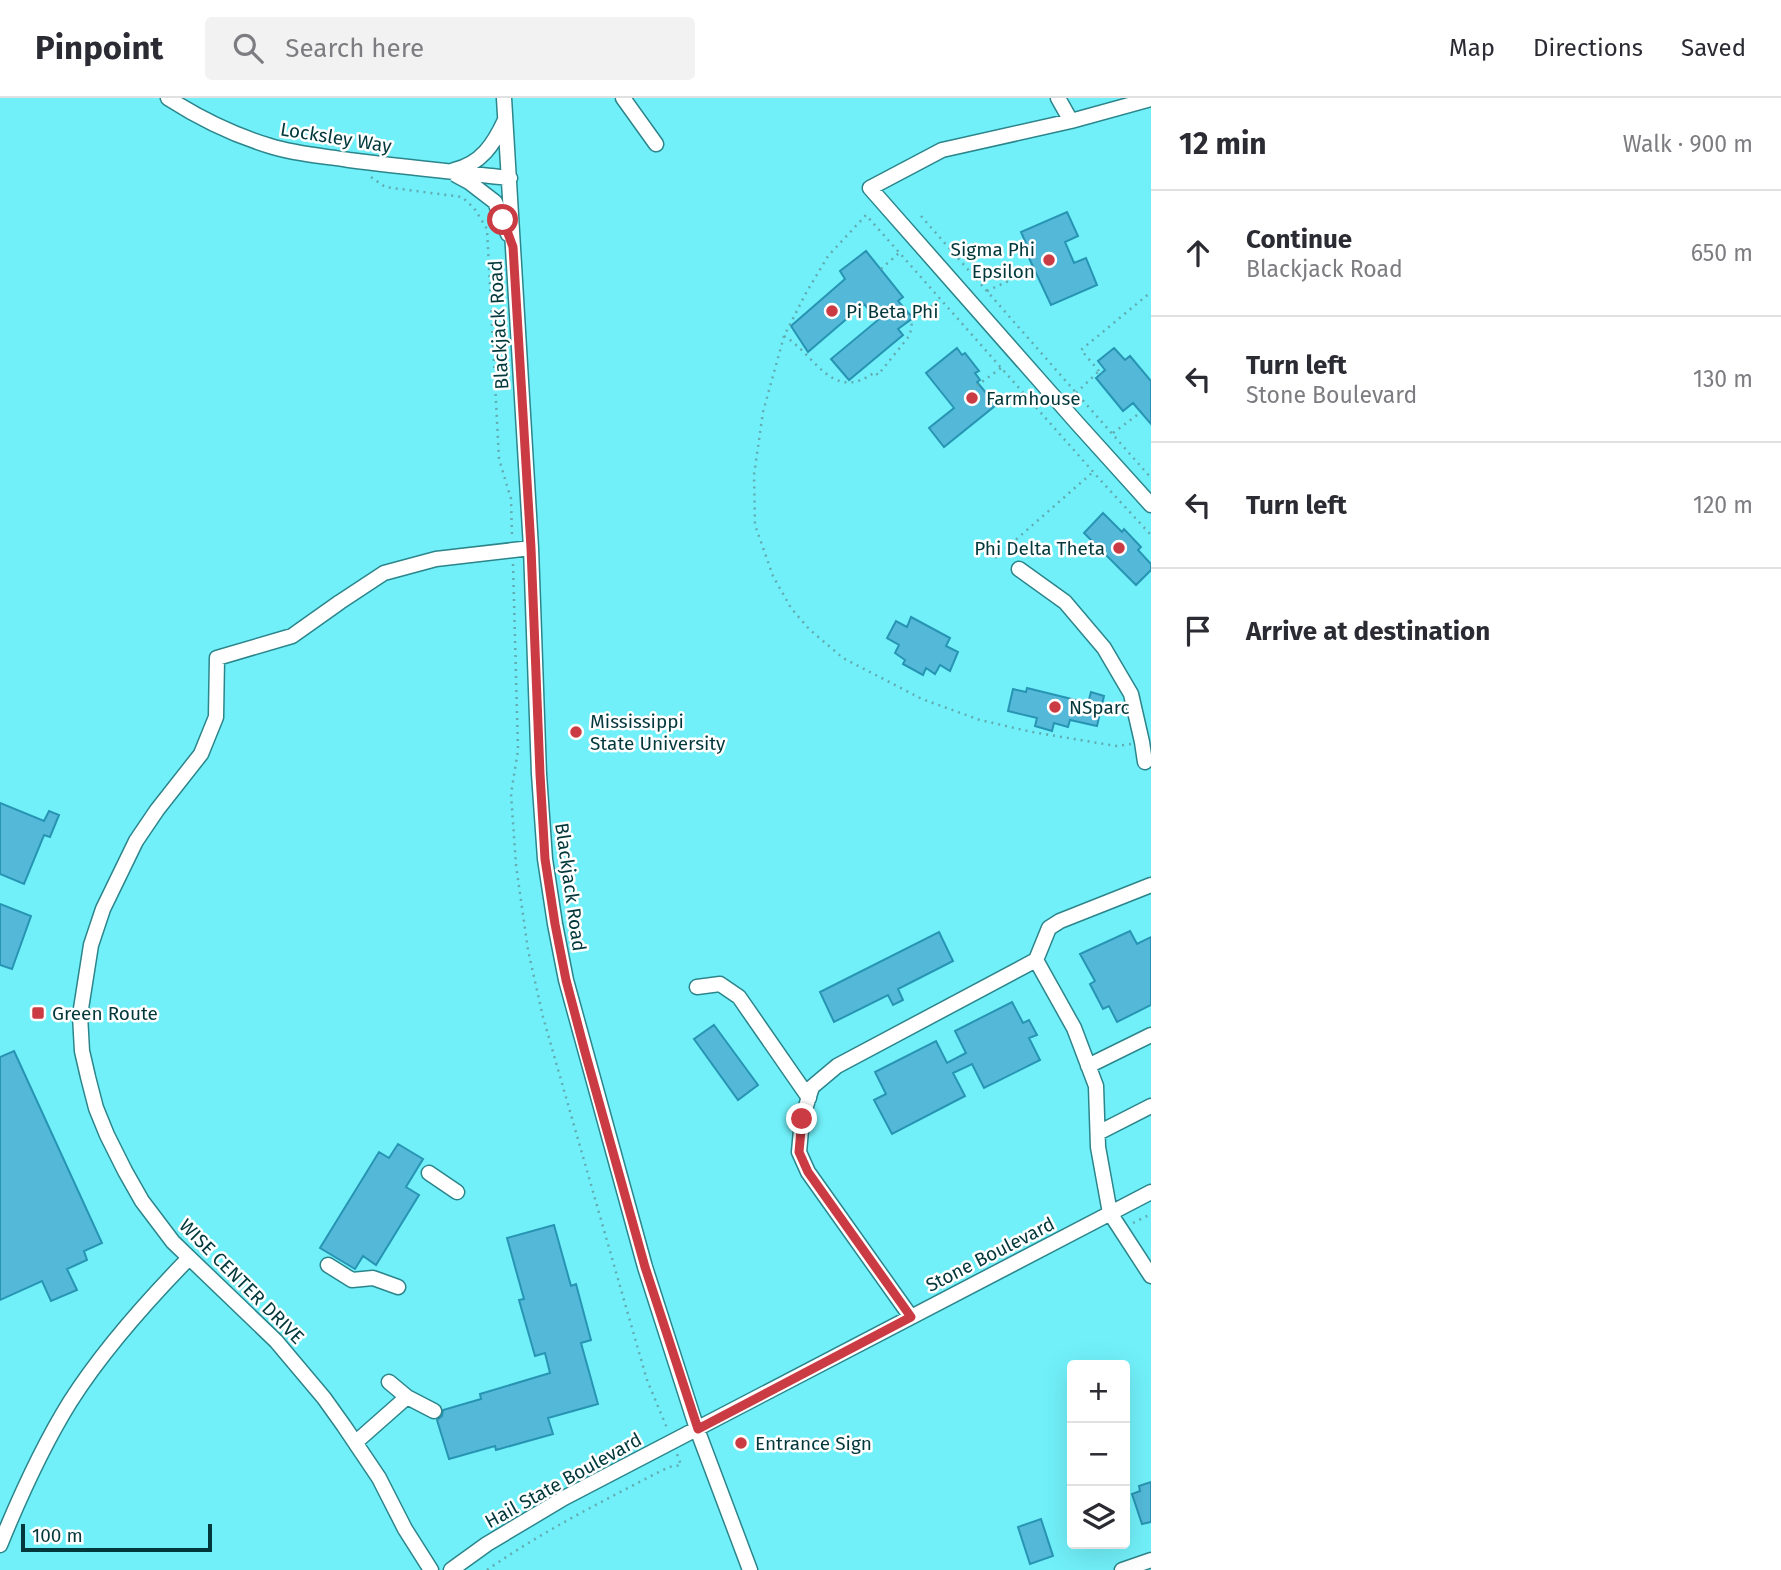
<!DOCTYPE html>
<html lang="en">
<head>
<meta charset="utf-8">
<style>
	body { margin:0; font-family:"Fira Sans",sans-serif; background:#f2f2f3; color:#2b2b33 }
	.controls { position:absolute; right:21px; bottom:21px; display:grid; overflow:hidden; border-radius:7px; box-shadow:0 7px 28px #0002 }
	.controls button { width:63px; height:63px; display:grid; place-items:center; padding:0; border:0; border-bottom:2px solid #e1e1e2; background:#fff; color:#2b2b33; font:35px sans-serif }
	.scale { position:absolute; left:21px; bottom:18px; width:191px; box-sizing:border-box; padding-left:7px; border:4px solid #02383b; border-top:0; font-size:19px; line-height:24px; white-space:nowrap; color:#02383b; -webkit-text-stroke:5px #fff; paint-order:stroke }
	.stop { position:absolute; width:21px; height:21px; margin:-16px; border:5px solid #cb3b44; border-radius:50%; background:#fff }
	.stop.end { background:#cb3b44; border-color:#fff; box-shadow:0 2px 7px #0008 }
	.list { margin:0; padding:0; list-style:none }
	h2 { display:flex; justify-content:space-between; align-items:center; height:91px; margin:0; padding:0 28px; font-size:30px }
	h2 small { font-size:23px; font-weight:400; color:#7c7c81 }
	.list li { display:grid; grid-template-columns:46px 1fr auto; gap:21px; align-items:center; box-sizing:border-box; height:126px; padding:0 28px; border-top:2px solid #e1e1e2 }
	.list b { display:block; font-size:26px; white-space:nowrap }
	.list p { margin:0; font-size:23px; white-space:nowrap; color:#7c7c81 }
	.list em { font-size:23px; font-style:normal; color:#7c7c81 }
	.icon { flex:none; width:38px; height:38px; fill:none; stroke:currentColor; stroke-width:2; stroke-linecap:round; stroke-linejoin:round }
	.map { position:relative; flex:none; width:1151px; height:1472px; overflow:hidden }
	header { display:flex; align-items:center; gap:42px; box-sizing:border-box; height:98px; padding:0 35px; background:#fff; border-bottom:2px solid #e1e1e2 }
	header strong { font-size:33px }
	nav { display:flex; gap:38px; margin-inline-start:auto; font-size:24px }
	.search { width:490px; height:63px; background:#f2f2f3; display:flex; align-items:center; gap:18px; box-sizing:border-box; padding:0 24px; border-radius:7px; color:#7c7c81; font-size:26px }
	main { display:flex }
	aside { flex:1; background:#fff }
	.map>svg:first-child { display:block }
	.built { fill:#71f0f9; fill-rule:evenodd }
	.building { fill:#54b9d9; stroke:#2894b3; stroke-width:2 }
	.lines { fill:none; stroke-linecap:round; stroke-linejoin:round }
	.minor-casing { stroke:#2c858b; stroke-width:17 }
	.path { stroke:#62abb0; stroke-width:2.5; stroke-dasharray:2 5; stroke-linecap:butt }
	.minor { stroke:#fff; stroke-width:14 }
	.route { stroke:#cb3b44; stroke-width:9 }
	.poi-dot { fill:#cb3b44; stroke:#fff; stroke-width:2.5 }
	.labels { text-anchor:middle; stroke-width:5; stroke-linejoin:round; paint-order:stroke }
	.street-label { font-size:19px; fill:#02383b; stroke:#fff }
	.poi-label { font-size:19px; fill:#02383b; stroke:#fff; text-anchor:start }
</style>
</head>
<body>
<header>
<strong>Pinpoint</strong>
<div class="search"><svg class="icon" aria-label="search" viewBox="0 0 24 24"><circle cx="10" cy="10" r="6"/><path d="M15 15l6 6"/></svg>Search here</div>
<nav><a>Map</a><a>Directions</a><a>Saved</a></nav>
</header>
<main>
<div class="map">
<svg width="1151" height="1472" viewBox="0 0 1151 1472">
	<rect width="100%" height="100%" fill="#a1f6fc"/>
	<!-- built -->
	<path class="built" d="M0,0h1151v1472h-1151zM1072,1267h53v179h-53z"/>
	<!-- building -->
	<path class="building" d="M1067,114l11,24 -13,6 9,21 12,-5 11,27 -46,20 -22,-47 3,-1 -11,-25z
		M866,153l37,46 -5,4 15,17 -15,11 5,6 -54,45 -18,-21 47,-39 -14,-16 -56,48 -17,-26 54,-47 -5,-8z
		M957,250l5,7 3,-2 14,18 -4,2 5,7 -3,2 19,23 -52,42 -15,-19 25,-20 -28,-35z
		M1114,250l11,12 5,-4 21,25v43l-18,-21 -10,8 -27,-33 9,-8 -7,-9z
		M1103,415l19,19 2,-3 17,18 -3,3 13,14v6l-15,15 -52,-52z
		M911,519l39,21 -4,8 12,6 -8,19 -10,-6 -5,9 -9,-6 -3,7 -20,-11 2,-4 -10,-7 4,-8 -12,-7 9,-17 11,6z
		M1027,590l61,15 3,-11 13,4 -7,30 -27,-6 -2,7 -14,-4 -2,8 -17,-5 2,-8 -29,-7 5,-22 13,3z
		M0,705l44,18 5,-10 10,4 -9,22 -6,-2 -20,49 -24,-10z
		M0,806l31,12 -19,53 -12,-4z
		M1130,833l7,13 14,-7v68l-34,17 -8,-16 -6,3 -13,-25 5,-3 -15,-27z
		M939,834l14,29 -55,28 5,11 -10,5 -5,-10 -54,27 -14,-30z
		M1012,904l11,21 6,-3 8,15 -8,3 11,22 -56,28 -12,-24 -19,9 12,23 -73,38 -18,-34 12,-6 -11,-22 61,-31 11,22 19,-10 -11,-22z
		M714,927l44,60 -20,15 -44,-61z
		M14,953l88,192 -18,8 3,9 -20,9 10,21 -26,11 -9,-20 -42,19v-243z
		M398,1046l25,15 -17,28 13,8 -43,70 -13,-9 -8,13 -35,-21 59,-96 10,6z
		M554,1127l17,61 5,-2 15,56 -10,3 17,61 -50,14 5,16 -57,16 -1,-4 -46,13 -12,-39 5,-4 1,-6 38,-11 -1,-5 70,-21 -5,-20 -10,3 -16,-56 5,-1 -17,-61z
		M1151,1384v40l-9,2 -10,-30 8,-3 -1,-5z
		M1041,1421l12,37 -23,8 -12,-37z"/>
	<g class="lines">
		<!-- minor casing -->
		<g class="minor-casing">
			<path id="minor" d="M168,0c31,20 66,37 102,48 25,8 53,10 79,14 54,7 107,12 161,18
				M504,0l27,450 8,226 6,85 10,65 11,56 79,287 52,162 53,141
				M623,0l33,46
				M1058,0l13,23
				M1151,1l-80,22 -129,29 -72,38 207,235 74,82
				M454,72c27,-6 40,-26 51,-50
				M456,77l13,7 26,20 13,32
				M1019,471l46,33 39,46 27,46 11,48 3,20
				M1151,787l-91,36 -11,7 -13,32 38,68 22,58 2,61 12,66 41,63
				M697,889l23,-3 19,13 70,101
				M1088,968l63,-31
				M1098,1035l53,-27
				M429,1075l28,19
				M328,1167l24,15 21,-2 25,9
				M911,1219l-103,-145 -9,-20 3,-33 10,-32 25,-21 199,-106
				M407,1299l27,14
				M356,1344l51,-45 -18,-15
				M0,1447c20,-49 42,-98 70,-143 33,-52 76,-100 119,-144
				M431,1472l-26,-41 -26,-51 -35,-52 -20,-28 -48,-57 -103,-99 -31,-41 -17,-30 -18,-36 -11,-27 -8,-31 -6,-26 -2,-36 11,-70 12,-36 33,-68 21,-31 44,-56 15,-37 1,-59 75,-22 48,-34 44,-29 52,-14 95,-11
				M451,1472l36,-26 77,-46 587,-306
				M1122,1472l29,-10"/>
		</g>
		<!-- path -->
		<path class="path" d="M371,79l14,10 77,10 12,11 13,21 12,230 12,40 1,37
			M921,118l230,262
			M881,171l18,-16
			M987,193l47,-22
			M784,238c31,18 48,68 91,36l3,3 32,-40 2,-13 27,-22
			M1099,273l-18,-21 70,-58
			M971,292l30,-22
			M1076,295l23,-22 3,2
			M1113,335l28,-21
			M995,460l98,-86
			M513,466l5,186 -7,44 5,71 12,85 15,67 93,325 11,38 20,48
			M1131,646l-15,2 -84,-14 -52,-12 -58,-21 -79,-41 -34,-29 -18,-21 -18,-32 -18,-51 -1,-50 9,-63 21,-76 22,-43 22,-37 38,-41 237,268 48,52
			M1133,1125l18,-9
			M487,1472c53,-37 110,-66 168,-96l14,-7 12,-2 -4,-11"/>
		<!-- minor -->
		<use href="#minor" class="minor"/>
	</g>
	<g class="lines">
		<!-- route -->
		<path class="route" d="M503,122l10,27 18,301 9,226 5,85 10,65 11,56 19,72 60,215 53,162 213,-112 -103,-145 -9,-20 3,-33"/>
	</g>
	<!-- markers -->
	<g class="poi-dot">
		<circle cx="1049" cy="162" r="7"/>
		<circle cx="832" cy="213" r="7"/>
		<circle cx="972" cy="300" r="7"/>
		<circle cx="1119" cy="450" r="7"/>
		<circle cx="1055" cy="609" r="7"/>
		<circle cx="576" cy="634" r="7"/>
		<rect x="31" y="908" width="14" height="14" rx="3.5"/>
		<circle cx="741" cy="1345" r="7"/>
	</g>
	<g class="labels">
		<!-- street labels -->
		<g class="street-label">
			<text transform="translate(336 39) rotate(9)" y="7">Locksley Way</text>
			<text transform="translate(498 227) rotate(-93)" y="7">Blackjack Road</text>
			<text transform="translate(571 789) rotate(82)" y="7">Blackjack Road</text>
			<text transform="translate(990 1156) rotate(-27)" y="7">Stone Boulevard</text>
			<text transform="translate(242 1183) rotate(45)" y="7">WISE CENTER DRIVE</text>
			<text transform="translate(563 1382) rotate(-29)" y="7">Hail State Boulevard</text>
		</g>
		<!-- poi labels -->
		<g class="poi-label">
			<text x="1035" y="158" text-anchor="end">Sigma Phi<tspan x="1035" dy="22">Epsilon</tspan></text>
			<text x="846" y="220">Pi Beta Phi</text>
			<text x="986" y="307">Farmhouse</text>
			<text x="1105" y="457" text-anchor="end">Phi Delta Theta</text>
			<text x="1069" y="616">NSparc</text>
			<text x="590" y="630">Mississippi<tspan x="590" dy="22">State University</tspan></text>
			<text x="52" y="922">Green Route</text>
			<text x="755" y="1352">Entrance Sign</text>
		</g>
	</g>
</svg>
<div class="controls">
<button>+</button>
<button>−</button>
<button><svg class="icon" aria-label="layers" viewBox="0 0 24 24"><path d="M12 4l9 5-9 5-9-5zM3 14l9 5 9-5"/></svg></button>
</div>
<div class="scale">100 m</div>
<div class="stop" style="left:503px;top:122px"></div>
<div class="stop end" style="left:802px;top:1021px"></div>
</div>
<aside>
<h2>12 min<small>Walk · 900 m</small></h2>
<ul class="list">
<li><svg class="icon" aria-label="ahead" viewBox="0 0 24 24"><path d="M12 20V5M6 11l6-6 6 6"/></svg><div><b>Continue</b><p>Blackjack Road</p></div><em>650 m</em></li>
<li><svg class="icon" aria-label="left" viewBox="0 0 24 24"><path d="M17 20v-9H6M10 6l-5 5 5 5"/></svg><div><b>Turn left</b><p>Stone Boulevard</p></div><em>130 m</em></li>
<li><svg class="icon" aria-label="left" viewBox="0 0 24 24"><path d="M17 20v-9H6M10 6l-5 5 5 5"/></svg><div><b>Turn left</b></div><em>120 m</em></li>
<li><svg class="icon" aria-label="arrive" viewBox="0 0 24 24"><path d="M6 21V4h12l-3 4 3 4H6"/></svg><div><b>Arrive at destination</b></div></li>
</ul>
</aside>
</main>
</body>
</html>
